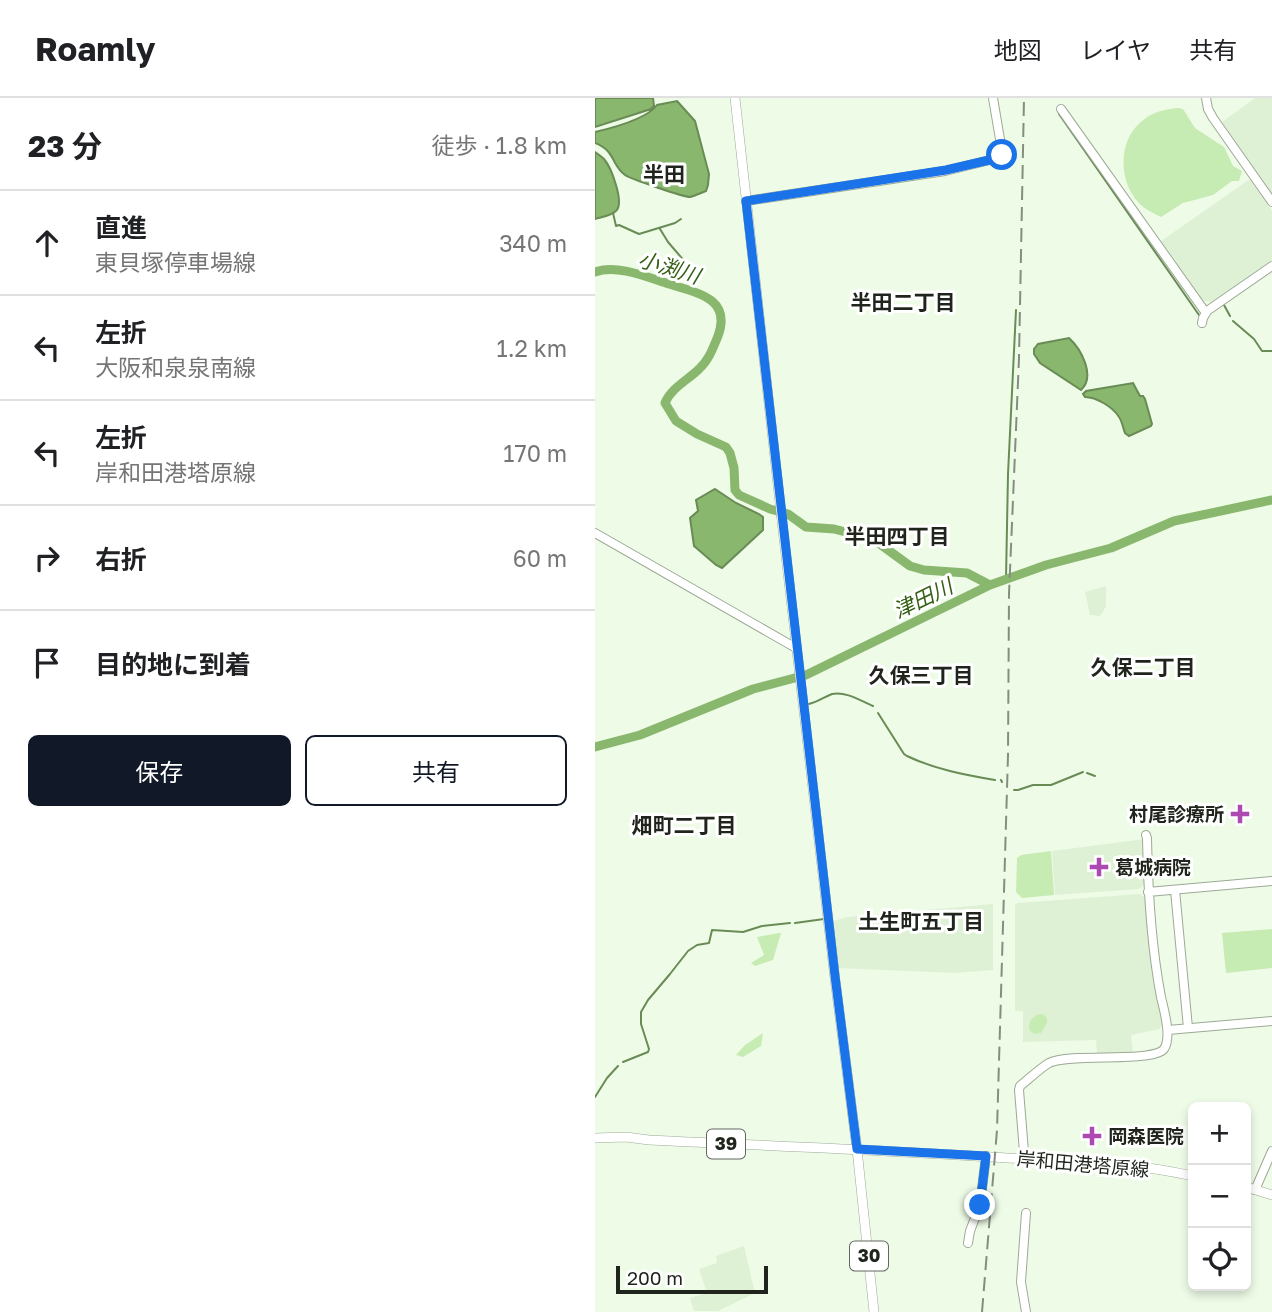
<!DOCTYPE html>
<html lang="ja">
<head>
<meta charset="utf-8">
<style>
	body { margin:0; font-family:"Golos Text","Noto Sans JP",sans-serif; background:#f2f2f2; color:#202124 }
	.controls { position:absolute; right:21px; bottom:21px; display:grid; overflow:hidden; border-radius:10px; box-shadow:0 4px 10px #0003 }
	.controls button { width:63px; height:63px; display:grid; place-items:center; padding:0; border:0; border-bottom:2px solid #e0e0e0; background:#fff; color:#202124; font:35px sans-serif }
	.scale { position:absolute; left:21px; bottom:18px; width:152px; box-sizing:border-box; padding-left:7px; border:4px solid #1f241c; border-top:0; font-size:19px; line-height:24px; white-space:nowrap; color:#1f241c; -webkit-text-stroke:5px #fff; paint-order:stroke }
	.stop { position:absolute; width:21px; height:21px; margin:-16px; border:5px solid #1a73e8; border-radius:50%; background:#fff }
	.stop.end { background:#1a73e8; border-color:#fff; box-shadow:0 2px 7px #0008 }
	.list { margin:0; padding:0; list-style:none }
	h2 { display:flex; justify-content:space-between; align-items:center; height:91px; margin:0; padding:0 28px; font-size:30px }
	h2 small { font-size:23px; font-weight:400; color:#757577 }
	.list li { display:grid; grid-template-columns:46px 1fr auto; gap:21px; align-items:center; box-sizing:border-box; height:105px; padding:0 28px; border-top:2px solid #e0e0e0 }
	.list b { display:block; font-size:26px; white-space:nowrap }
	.list p { margin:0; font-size:23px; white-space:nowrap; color:#757577 }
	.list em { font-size:23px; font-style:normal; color:#757577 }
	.actions { display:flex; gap:14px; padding:21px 28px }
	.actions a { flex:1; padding:16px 0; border:2px solid #111827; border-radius:10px; text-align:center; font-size:24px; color:#111827 }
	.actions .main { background:#111827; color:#fff }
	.icon { flex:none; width:38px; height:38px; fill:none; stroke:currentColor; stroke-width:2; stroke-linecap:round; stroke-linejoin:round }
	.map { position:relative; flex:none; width:677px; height:1214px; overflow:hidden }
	header { display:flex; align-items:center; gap:42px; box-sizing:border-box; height:98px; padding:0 35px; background:#fff; border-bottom:2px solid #e0e0e0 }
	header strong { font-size:33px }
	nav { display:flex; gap:38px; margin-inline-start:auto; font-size:24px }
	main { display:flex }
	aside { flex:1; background:#fff }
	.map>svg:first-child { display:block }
	.built { fill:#dff1d5 }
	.green { fill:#c6ebb3 }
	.water { fill:#89b76e; stroke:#698b55; stroke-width:2 }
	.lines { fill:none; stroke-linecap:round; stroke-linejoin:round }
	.stream { stroke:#698b55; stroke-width:2 }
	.river { stroke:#89b76e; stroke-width:9 }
	.secondary-casing { stroke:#9ca996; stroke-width:10 }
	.primary-casing { stroke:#9ca996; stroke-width:10 }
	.secondary { stroke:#fff; stroke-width:8 }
	.primary { stroke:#fff; stroke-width:9 }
	.rail { stroke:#848e7f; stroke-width:2; stroke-dasharray:14 7; stroke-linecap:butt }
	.route { stroke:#1a73e8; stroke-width:9 }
	.poi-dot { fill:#ac4ab2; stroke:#fff; stroke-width:2.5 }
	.labels { text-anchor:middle; stroke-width:6; stroke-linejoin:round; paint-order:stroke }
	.shield { fill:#fff; stroke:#626660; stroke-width:2 }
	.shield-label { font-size:18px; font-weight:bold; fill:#1f241c }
	.poi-label { font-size:19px; font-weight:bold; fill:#1f241c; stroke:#fff; text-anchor:start }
	.street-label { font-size:19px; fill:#1f241c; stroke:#fff }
	.neighbourhood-label { font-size:21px; font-weight:bold; fill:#1f241c; stroke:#fff }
	.water-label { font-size:21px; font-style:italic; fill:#345f13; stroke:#fff }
</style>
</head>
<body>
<header>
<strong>Roamly</strong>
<nav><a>地図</a><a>レイヤ</a><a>共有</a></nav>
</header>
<main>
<aside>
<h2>23 分<small>徒歩 · 1.8 km</small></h2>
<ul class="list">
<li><svg class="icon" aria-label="ahead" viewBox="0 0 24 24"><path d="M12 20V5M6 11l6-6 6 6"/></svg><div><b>直進</b><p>東貝塚停車場線</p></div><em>340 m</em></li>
<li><svg class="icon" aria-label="left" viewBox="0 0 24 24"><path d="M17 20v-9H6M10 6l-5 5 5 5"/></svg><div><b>左折</b><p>大阪和泉泉南線</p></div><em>1.2 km</em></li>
<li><svg class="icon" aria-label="left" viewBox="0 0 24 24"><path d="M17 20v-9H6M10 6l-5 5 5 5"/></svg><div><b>左折</b><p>岸和田港塔原線</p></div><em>170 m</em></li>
<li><svg class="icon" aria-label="right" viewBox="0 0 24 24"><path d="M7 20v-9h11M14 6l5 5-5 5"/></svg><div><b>右折</b></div><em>60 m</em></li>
<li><svg class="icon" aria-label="arrive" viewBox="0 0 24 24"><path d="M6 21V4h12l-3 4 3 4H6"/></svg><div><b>目的地に到着</b></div></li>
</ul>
<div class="actions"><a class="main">保存</a><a>共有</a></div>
</aside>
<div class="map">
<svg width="677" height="1214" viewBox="0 0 677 1214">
	<rect width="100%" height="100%" fill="#eefce7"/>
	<!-- built -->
	<path class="built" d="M660,0h17v96l-50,-72z
		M655,81l22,32v49l-61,42 -7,-1 -43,-60z
		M511,488v20l-3,6 -3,4 -10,-1 -5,-23z
		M549,741l1,44 -6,6 -84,6 -3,-44z
		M545,796l9,7 13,124 -2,4 -29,6 2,18 -36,1 -1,-14 -73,2v-31h-8v-106l3,-2z
		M398,806v66l-38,3 -117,-5 -5,-47 15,-4z
		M149,1148l11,47 -37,18h-24l-4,-13 17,-5 -8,-24 18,-6 -1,-7z"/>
	<!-- green -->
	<path class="green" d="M583,10l5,1 12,19 29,19 9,19 9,5 -3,10h-7l-19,14 -30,8 -22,14c-8,-4 -17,-8 -23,-15 -20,-22 -20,-62 4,-81 10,-9 23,-12 36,-13z
		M456,753l3,44 -32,3 -6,-6 1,-34 4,-3z
		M677,831v39l-46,5 -4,-40z
		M184,835h2l-8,27 -18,6 -4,-3 13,-8 -7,-18z
		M445,916c5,0 8,3 7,9l-6,10 -6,1 -5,-3c-3,-8 2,-15 10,-17z
		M168,935l-2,13 -18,11 -7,-2 9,-10z"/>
	<!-- water -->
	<path class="water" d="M0,0h58l1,8 -3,3 -56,18z
		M82,3l18,20 14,53 -1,11 -2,6c-5,2 -12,5 -16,6 -7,0 -59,-18 -65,-22 -14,-10 -9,-24 -30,-32v-11c17,-4 52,-13 62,-27z
		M0,54c3,2 6,4 9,7 7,8 21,44 12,52 -5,5 -15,6 -21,8z
		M474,240c12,11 27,38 12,52l-41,-27 -6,-9v-5l4,-5z
		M538,285l7,13h3l2,3 7,25 -1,2 -22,10 -4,-3c-2,-5 -3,-12 -6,-16 -6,-10 -23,-20 -34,-20l-2,-3 3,-3z
		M120,391l21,14 23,11 4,3v13l-41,38 -6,-3 -22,-19 -4,-28 8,-7 -2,-11z"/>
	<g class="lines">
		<!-- stream -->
		<path class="stream" d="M464,16l140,201
			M18,115l3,13 3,-1 20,9 36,-11 6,-4
			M65,131l8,13 30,35
			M629,207l6,11
			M638,223l21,18 8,12h10
			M411,481l2,-105 8,-164
			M214,606c9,-2 15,-7 23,-10 14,-3 29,7 41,12
			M283,615l26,41 3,2c27,13 58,19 88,24
			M492,675l8,3
			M406,682l1,2
			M419,692h4l15,-5h18l32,-13
			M200,825l29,-4
			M28,964l25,-10 1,-3 -8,-25v-12l7,-12 22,-26 18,-23 9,-6 12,-2 3,-13 31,2 19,-6 28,-3
			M0,999l12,-19 11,-12"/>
		<!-- river -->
		<path class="river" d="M0,174c22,-8 52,5 74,12 28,9 63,14 49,52 -5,12 -9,24 -19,33 -11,11 -28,19 -34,34l11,18 21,13 29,13 4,6 4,15 1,22 4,5 31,14 18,5 18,13 28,2 39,10 37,27 14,4 43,3 23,12
			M0,649l45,-12 113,-46 53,-14 184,-90 56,-20 65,-17 63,-27 98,-21"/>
		<!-- secondary casing -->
		<g class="secondary-casing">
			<path id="secondary" d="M611,0l2,11 5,9 59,84
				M466,11l145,204
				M151,103l199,-30 53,-13 4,-3v-4l-9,-53
				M607,225l1,-5 4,-7 65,-45
				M0,435l201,115
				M580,792l13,138
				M553,794l124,-11
				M573,932l104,-9
				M429,1054l-5,-62 1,-4c9,-7 19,-17 29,-23 13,-7 57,-5 74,-6 9,0 36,-1 41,-8 8,-12 0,-39 -3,-52 -10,-52 -13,-106 -14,-159l-1,-3
				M660,1092l17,-39
				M431,1115l-5,69 5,30
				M373,1145l2,-12 10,-26 6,-49"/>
		</g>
		<!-- primary casing -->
		<g class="primary-casing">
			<path id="primary" d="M140,0l47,423 53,458 22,170 17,163
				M0,1040l31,-1 23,3c120,6 239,10 358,18 62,3 125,4 186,18
				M651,1089l26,8"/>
		</g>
		<!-- secondary -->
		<use href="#secondary" class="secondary"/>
		<!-- primary -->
		<use href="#primary" class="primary"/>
		<!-- rail -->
		<path class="rail" d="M387,1214l15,-182 11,-375 1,-161 10,-236 5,-260"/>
	</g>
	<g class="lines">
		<!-- route -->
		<path class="route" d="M385,1107l6,-49 -129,-7 -22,-173 -89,-775 200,-31 52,-12 4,-3"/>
	</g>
	<!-- markers -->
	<g class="poi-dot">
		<path d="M641.5 705.5h7v7h7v7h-7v7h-7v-7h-7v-7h7z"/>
		<path d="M500.5 758.5h7v7h7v7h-7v7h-7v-7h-7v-7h7z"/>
		<path d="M493.5 1027.5h7v7h7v7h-7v7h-7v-7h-7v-7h7z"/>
	</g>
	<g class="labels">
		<!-- shield labels -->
		<g class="shield">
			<rect x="112" y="1031.5" width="38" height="29" rx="5"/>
			<rect x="255" y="1143.5" width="38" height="29" rx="5"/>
		</g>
		<g class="shield-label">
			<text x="131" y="1052">39</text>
			<text x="274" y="1164">30</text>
		</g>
		<!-- poi labels -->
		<g class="poi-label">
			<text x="629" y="723" text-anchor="end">村尾診療所</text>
			<text x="520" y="776">葛城病院</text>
			<text x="513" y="1045">岡森医院</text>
		</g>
		<!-- street labels -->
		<g class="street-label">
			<text transform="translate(488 1066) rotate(5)" y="7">岸和田港塔原線</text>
		</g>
		<!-- neighbourhood labels -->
		<g class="neighbourhood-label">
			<text x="69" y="84">半田</text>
			<text x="308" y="212">半田二丁目</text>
			<text x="302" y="446">半田四丁目</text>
			<text x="548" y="577">久保二丁目</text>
			<text x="326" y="585">久保三丁目</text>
			<text x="89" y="735">畑町二丁目</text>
			<text x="326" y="831">土生町五丁目</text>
		</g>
		<!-- water labels -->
		<g class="water-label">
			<text transform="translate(74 170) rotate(17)" y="7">小渕川</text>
			<text transform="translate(328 501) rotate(-26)" y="7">津田川</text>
		</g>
	</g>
</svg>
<div class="controls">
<button>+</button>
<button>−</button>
<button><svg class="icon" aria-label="locate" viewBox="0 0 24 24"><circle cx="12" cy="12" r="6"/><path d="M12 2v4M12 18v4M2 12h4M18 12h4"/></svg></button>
</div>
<div class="scale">200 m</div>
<div class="stop" style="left:407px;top:57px"></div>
<div class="stop end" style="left:385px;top:1107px"></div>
</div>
</main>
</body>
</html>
